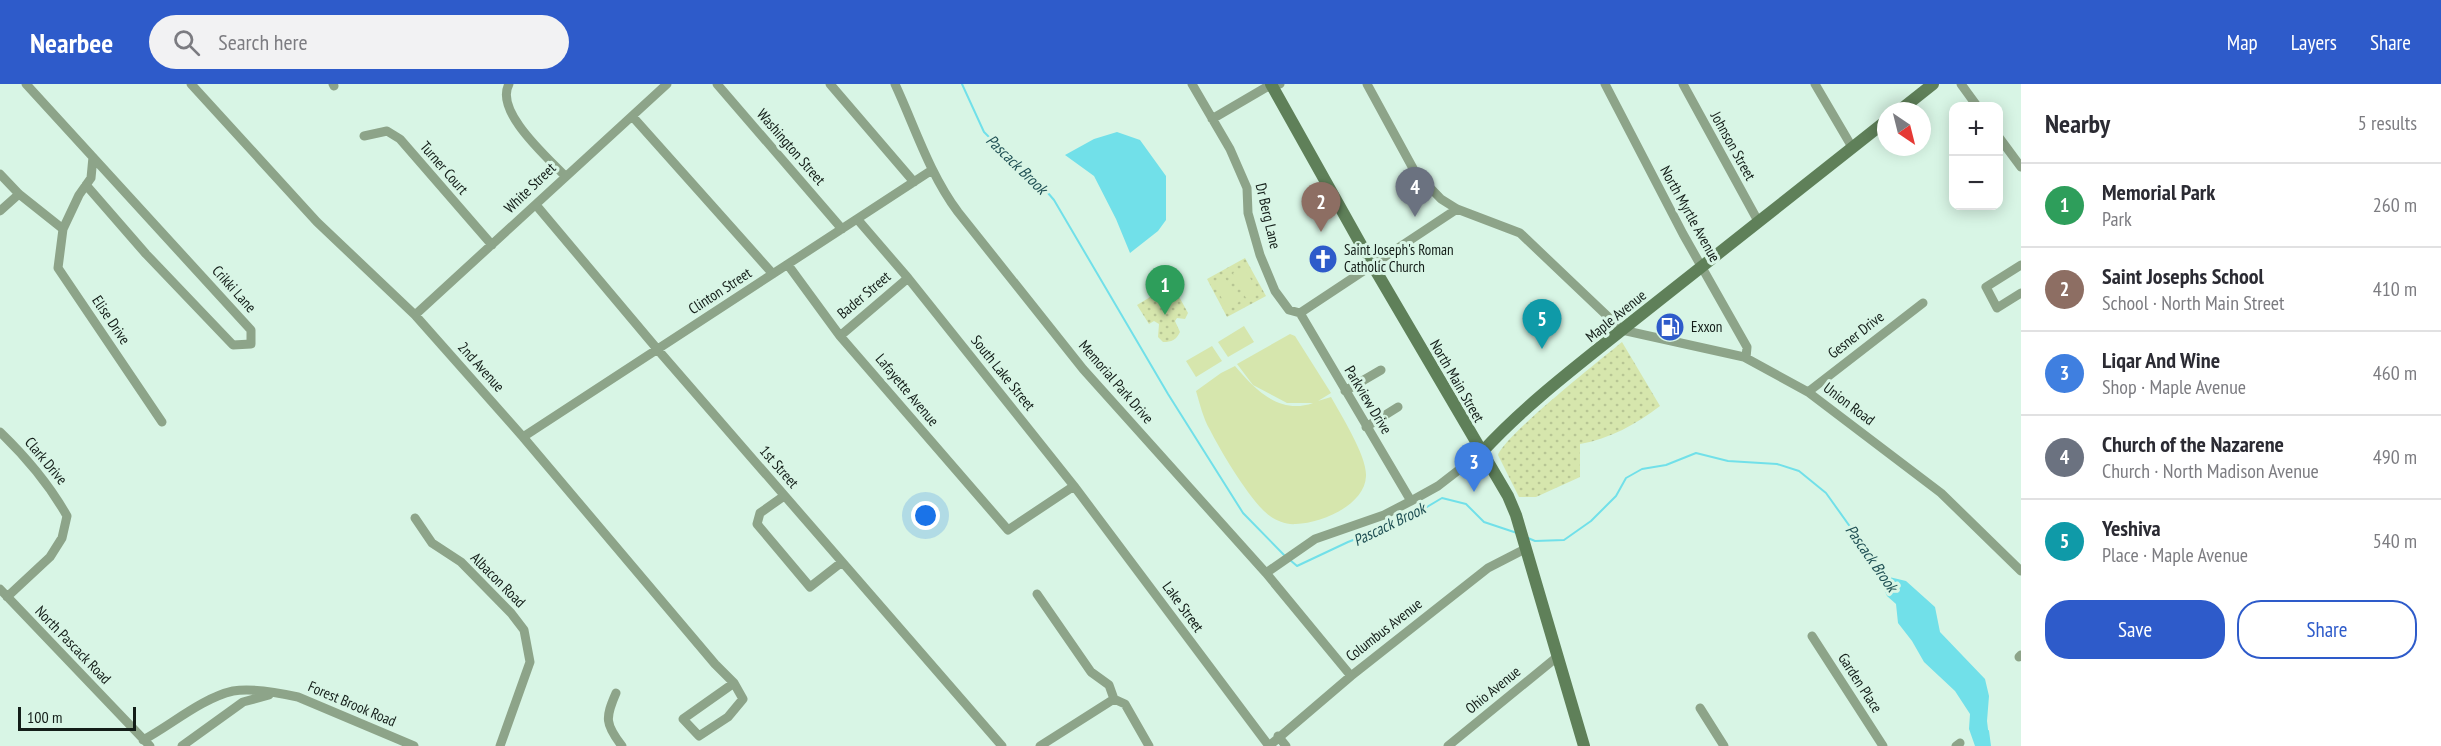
<!DOCTYPE html>
<html lang="en">
<head>
<meta charset="utf-8">
<style>
	body { margin:0; font-family:"PT Sans Narrow",sans-serif; background:#f2f2f3; color:#2b2b33 }
	.controls { position:absolute; right:18px; top:18px; display:grid; overflow:hidden; border-radius:12px; box-shadow:0 3px 15px #0003 }
	.controls button { width:54px; height:54px; display:grid; place-items:center; padding:0; border:0; border-bottom:2px solid #e1e1e2; background:#fff; color:#2b2b33; font:30px sans-serif }
	.compass { position:absolute; left:1877px; top:18px; width:54px; height:54px; border-radius:50%; background:#fff; box-shadow:0 3px 15px #0003; rotate:145deg }
	.scale { position:absolute; left:18px; bottom:15px; width:118px; box-sizing:border-box; padding-left:6px; border:3px solid #131d18; border-top:0; font-size:16px; line-height:21px; white-space:nowrap; color:#131d18; -webkit-text-stroke:4px #d8f5e5; paint-order:stroke }
	.you { position:absolute; left:926px; top:432px; width:21px; height:21px; margin:-15px; border:4px solid #fff; border-radius:50%; background:#1a73e8; box-shadow:0 0 0 9px #1a73e833 }
	.badge { display:grid; place-items:center; width:39px; height:39px; border-radius:50%; background:#2e5bca; color:#fff; font-size:20px; font-weight:700 }
	.pin { position:absolute; translate:-50% -50px; filter:drop-shadow(0 2px 3px #0008) }
	.pin::after { content:''; position:absolute; top:32px; width:21px; height:18px; background:inherit; clip-path:polygon(0 0,100% 0,50% 100%) }
	.list { margin:0; padding:0; list-style:none }
	h2 { display:flex; justify-content:space-between; align-items:center; height:78px; margin:0; padding:0 24px; font-size:26px }
	h2 small { font-size:20px; font-weight:400; color:#7c7c81 }
	.list li { display:grid; grid-template-columns:39px 1fr auto; gap:18px; align-items:center; box-sizing:border-box; height:84px; padding:0 24px; border-top:2px solid #e1e1e2 }
	.list b { display:block; font-size:22px; white-space:nowrap }
	.list p { margin:0; font-size:20px; white-space:nowrap; color:#7c7c81 }
	.list em { font-size:20px; font-style:normal; color:#7c7c81 }
	.actions { display:flex; gap:12px; padding:18px 24px }
	.actions a { flex:1; padding:14px 0; border:2px solid #2e5bca; border-radius:24px; text-align:center; font-size:21px; color:#2e5bca }
	.actions .main { background:#2e5bca; color:#fff }
	.icon { flex:none; width:33px; height:33px; fill:none; stroke:currentColor; stroke-width:2; stroke-linecap:round; stroke-linejoin:round }
	.map { position:relative; flex:none; width:2021px; height:662px; overflow:hidden }
	header { display:flex; align-items:center; gap:36px; box-sizing:border-box; height:84px; padding:0 30px; background:#2e5bca; color:#fff }
	header strong { font-size:28px }
	nav { display:flex; gap:33px; margin-inline-start:auto; font-size:21px }
	.search { width:420px; height:54px; background:#f2f2f3; display:flex; align-items:center; gap:15px; box-sizing:border-box; padding:0 21px; border-radius:33px; color:#7c7c81; font-size:22px }
	main { display:flex }
	aside { flex:1; background:#fff }
	.map>svg:first-child { display:block }
	.grass { fill:url(#grass-dots) }
	.pitch { fill:#d6e6ad }
	.water { fill:#71e0e9 }
	.lines { fill:none; stroke-linecap:round; stroke-linejoin:round }
	.stream { stroke:#71e0e9; stroke-width:2 }
	.street { stroke:#8da489; stroke-width:9 }
	.secondary { stroke:#5f8059; stroke-width:12 }
	.labels { text-anchor:middle; stroke-width:6; stroke-linejoin:round; paint-order:stroke }
	.street-label { font-size:15px; fill:#131d18; stroke:#d8f5e5 }
	.poi-label { font-size:15px; fill:#131d18; stroke:#d8f5e5; text-anchor:start }
	.water-label { font-size:16px; font-style:italic; fill:#1f5054; stroke:#d8f5e5 }
</style>
</head>
<body>
<header>
<strong>Nearbee</strong>
<div class="search"><svg class="icon" aria-label="search" viewBox="0 0 24 24"><circle cx="10" cy="10" r="6"/><path d="M15 15l6 6"/></svg>Search here</div>
<nav><a>Map</a><a>Layers</a><a>Share</a></nav>
</header>
<main>
<div class="map">
<svg width="2021" height="662" viewBox="0 0 2021 662">
	<defs>
		<pattern id="grass-dots" width="8" height="8" patternUnits="userSpaceOnUse" patternTransform="scale(1.5)"><rect width="8" height="8" fill="#d6e6ad"/><path d="M2 2h.1M6 6h.1" fill="none" stroke="#b7c594" stroke-width="1.8" stroke-linecap="round"/></pattern>
	</defs>
	<rect width="100%" height="100%" fill="#d8f5e5"/>
	<!-- grass -->
	<path class="grass" d="M1245,174l21,38 -39,21 -20,-38z
		M1172,200l16,29 -3,6 -8,-1 -2,3 5,11c-4,8 -8,10 -17,10l-5,-5 1,-13 -5,-3 -5,3 -12,-19z
		M1622,258l38,64c-23,18 -51,33 -80,38v33l-44,20h-17l-21,-42c7,-20 101,-94 124,-113z"/>
	<!-- pitch -->
	<path class="pitch" d="M1244,183l14,25 -12,6 -13,-25z
		M1225,194l14,24 -12,6 -13,-24z
		M1244,242l10,16 -26,15 -10,-15z
		M1290,250l5,2 36,57 -13,8 13,-4c10,18 36,59 35,79 -1,29 -44,47 -70,48 -9,1 -19,-3 -26,-8 -18,-12 -50,-66 -60,-86 -7,-12 -10,-26 -14,-39l25,-18 14,-7c20,24 45,49 78,37h-26l-34,-18 -16,-21z
		M1212,262l10,15 -26,16 -10,-16z"/>
	<!-- water -->
	<path class="water" d="M1117,48l23,8 26,36v44l-8,11 -28,22 -14,-34 -22,-43 -29,-21 29,-16z
		M1885,492l21,5 29,26 5,25 45,47 4,17 -2,25 3,25h-15l-6,-17 1,-15 -15,-23 -31,-29 -12,-21 -14,-18 -2,-19 -9,-8 -4,-9z"/>
	<g class="lines">
		<!-- stream -->
		<path class="stream" d="M962,0l22,48 22,22 24,18 24,28 114,194 75,119 42,43
			M1528,454l7,3 29,-1 27,-19 25,-25 10,-18 16,-9 24,-4 30,-12 32,8 49,3 22,7 27,22 60,84
			M1290,476l7,6 51,-24 57,-22 37,-22 24,6 18,18 33,11
			M1988,647l2,15"/>
		<!-- street -->
		<path class="street" d="M26,0l225,246v14l-18,1 -87,-91 -60,-69
			M191,0l126,138 98,93 108,122 192,227 19,19 9,16 -15,18 -29,19 -16,-17 51,-36
			M333,0l1,2
			M509,0c-15,27 38,73 56,92
			M717,0l125,145
			M830,0l84,98
			M895,0c20,43 34,89 63,128l125,157 183,204 85,103
			M1192,0l38,65 17,39 1,25 12,42 15,36 14,19 11,3
			M1367,0l48,88 26,27 16,10 63,24 102,97 122,27 64,35 133,101 80,78
			M1605,0l78,150 64,113 -1,11
			M1683,0l75,137
			M1815,0l37,63
			M1961,0l16,22
			M632,32l141,158
			M1212,35l53,-31 15,-4
			M364,52l23,-5 13,8 92,106
			M1998,52l23,31
			M93,73l-2,21 -12,17 -16,34 -5,39 104,154
			M0,90l19,20 44,35
			M536,121l122,145 344,396
			M0,127l19,-17
			M858,136l50,58 166,208 195,260
			M788,181l52,71 168,194 66,-44
			M2021,181l-35,22 11,21 24,-15
			M1300,229l111,188
			M1300,229l157,-104
			M415,231l252,-231
			M840,252l68,-58
			M1345,307l36,-21
			M1808,308l115,-89
			M1366,343l32,-20
			M0,348c27,26 49,52 67,84l-5,22 -12,19 -43,40
			M523,353l409,-267
			M784,412l-24,17 -3,11 53,63 32,-25
			M415,434l17,25 29,19 50,51 13,17 6,32 -30,84
			M1266,489l49,-34 69,-24 27,-14 27,-15 44,-34
			M0,505l150,157
			M1037,510l54,78 18,13 5,14
			M1812,552l71,110
			M2019,573l2,-2
			M616,609c-11,25 -11,31 6,53
			M1114,615l11,5 24,42
			M1700,624l24,38
			M1278,652l8,10
			M143,656c28,-15 59,-42 90,-49 18,-3 47,2 65,6l116,49
			M182,662l61,-44 26,-7
			M1040,662l74,-47
			M1269,662l82,-70 137,-108 37,-19
			M1448,662l109,-89
			M1956,662l4,-3"/>
		<!-- secondary -->
		<path class="secondary" d="M1271,0l102,182 135,230 8,19 68,231
			M1899,27l34,-27
			M1482,368c45,-49 99,-89 151,-131 84,-67 169,-133 253,-200"/>
	</g>
	<!-- icons -->
	<defs>
		<g id="church-disc" transform="scale(1.5)"><circle r="9.5" fill="#2e5bca" stroke="#d8f5e5"/><path d="M-1.2-6h2.4v3.5h3.3v2.4h-3.3V6h-2.4V-.1h-3.3v-2.4h3.3Z" fill="#fff"/></g>
		<g id="fuel-disc" transform="scale(1.5)"><circle r="9.5" fill="#2e5bca" stroke="#d8f5e5"/><path d="M-5.5-6h7V0h2V4h1.3V-2.5L3-4.5l.8-.8L6-3V5H2.5V1h-1V6h-7ZM-4.2-4.7v3.2H.2V-4.7Z" fill="#fff"/></g>
	</defs>
	<g fill-rule="evenodd">
		<use href="#church-disc" x="1323" y="175"/>
		<use href="#fuel-disc" x="1670" y="243"/>
	</g>
	<g class="labels">
		<!-- street labels -->
		<g class="street-label">
			<text transform="translate(1733 62) rotate(61)" y="5">Johnson Street</text>
			<text transform="translate(791 63) rotate(49)" y="5">Washington Street</text>
			<text transform="translate(444 84) rotate(49)" y="5">Turner Court</text>
			<text transform="translate(530 104) rotate(-44)" y="5">White Street</text>
			<text transform="translate(1690 130) rotate(61)" y="5">North Myrtle Avenue</text>
			<text transform="translate(1268 132) rotate(77)" y="5">Dr Berg Lane</text>
			<text transform="translate(234 205) rotate(48)" y="5">Crikki Lane</text>
			<text transform="translate(720 207) rotate(-33)" y="5">Clinton Street</text>
			<text transform="translate(864 211) rotate(-40)" y="5">Bader Street</text>
			<text transform="translate(1616 232) rotate(-39)" y="5">Maple Avenue</text>
			<text transform="translate(111 236) rotate(56)" y="5">Elise Drive</text>
			<text transform="translate(1856 251) rotate(-38)" y="5">Gesner Drive</text>
			<text transform="translate(481 283) rotate(48)" y="5">2nd Avenue</text>
			<text transform="translate(1003 289) rotate(51)" y="5">South Lake Street</text>
			<text transform="translate(1457 297) rotate(60)" y="5">North Main Street</text>
			<text transform="translate(1116 298) rotate(49)" y="5">Memorial Park Drive</text>
			<text transform="translate(907 306) rotate(50)" y="5">Lafayette Avenue</text>
			<text transform="translate(1368 316) rotate(59)" y="5">Parkview Drive</text>
			<text transform="translate(1849 320) rotate(37)" y="5">Union Road</text>
			<text transform="translate(46 377) rotate(50)" y="5">Clark Drive</text>
			<text transform="translate(779 383) rotate(49)" y="5">1st Street</text>
			<text transform="translate(498 496) rotate(45)" y="5">Albacon Road</text>
			<text transform="translate(1183 523) rotate(54)" y="5">Lake Street</text>
			<text transform="translate(1384 546) rotate(-38)" y="5">Columbus Avenue</text>
			<text transform="translate(73 561) rotate(46)" y="5">North Pascack Road</text>
			<text transform="translate(1860 599) rotate(57)" y="5">Garden Place</text>
			<text transform="translate(1493 606) rotate(-39)" y="5">Ohio Avenue</text>
			<text transform="translate(352 620) rotate(23)" y="5">Forest Brook Road</text>
		</g>
		<!-- poi labels -->
		<g class="poi-label">
			<text x="1344" y="171">Saint Joseph's Roman<tspan x="1344" dy="17">Catholic Church</tspan></text>
			<text x="1691" y="248">Exxon</text>
		</g>
		<!-- water labels -->
		<g class="water-label">
			<text transform="translate(1017 80) rotate(44)" y="6">Pascack Brook</text>
			<text transform="translate(1389 440) rotate(-26)" y="6">Pascack Brook</text>
			<text transform="translate(1872 474) rotate(55)" y="6">Pascack Brook</text>
		</g>
	</g>
</svg>
<div class="controls">
<button>+</button>
<button>−</button>
</div>
<svg class="compass" viewBox="-18 -18 36 36"><path d="M0-13l5 13h-10z" fill="#e53935"/><path d="M0 13l5-13h-10z" fill="#7c7c81"/></svg>
<div class="scale">100 m</div>
<div class="you"></div>
<div class="pin badge" style="left:1165px;top:231px;background:#2e9e5b">1</div>
<div class="pin badge" style="left:1321px;top:148px;background:#8d6e63">2</div>
<div class="pin badge" style="left:1474px;top:408px;background:#3f7fe0">3</div>
<div class="pin badge" style="left:1415px;top:133px;background:#6b7280">4</div>
<div class="pin badge" style="left:1542px;top:265px;background:#0f9aa8">5</div>
</div>
<aside>
<h2>Nearby<small>5 results</small></h2>
<ul class="list">
<li><span class="badge" style="background:#2e9e5b">1</span><div><b>Memorial Park</b><p>Park</p></div><em>260 m</em></li>
<li><span class="badge" style="background:#8d6e63">2</span><div><b>Saint Josephs School</b><p>School · North Main Street</p></div><em>410 m</em></li>
<li><span class="badge" style="background:#3f7fe0">3</span><div><b>Liqar And Wine</b><p>Shop · Maple Avenue</p></div><em>460 m</em></li>
<li><span class="badge" style="background:#6b7280">4</span><div><b>Church of the Nazarene</b><p>Church · North Madison Avenue</p></div><em>490 m</em></li>
<li><span class="badge" style="background:#0f9aa8">5</span><div><b>Yeshiva</b><p>Place · Maple Avenue</p></div><em>540 m</em></li>
</ul>
<div class="actions"><a class="main">Save</a><a>Share</a></div>
</aside>
</main>
</body>
</html>
